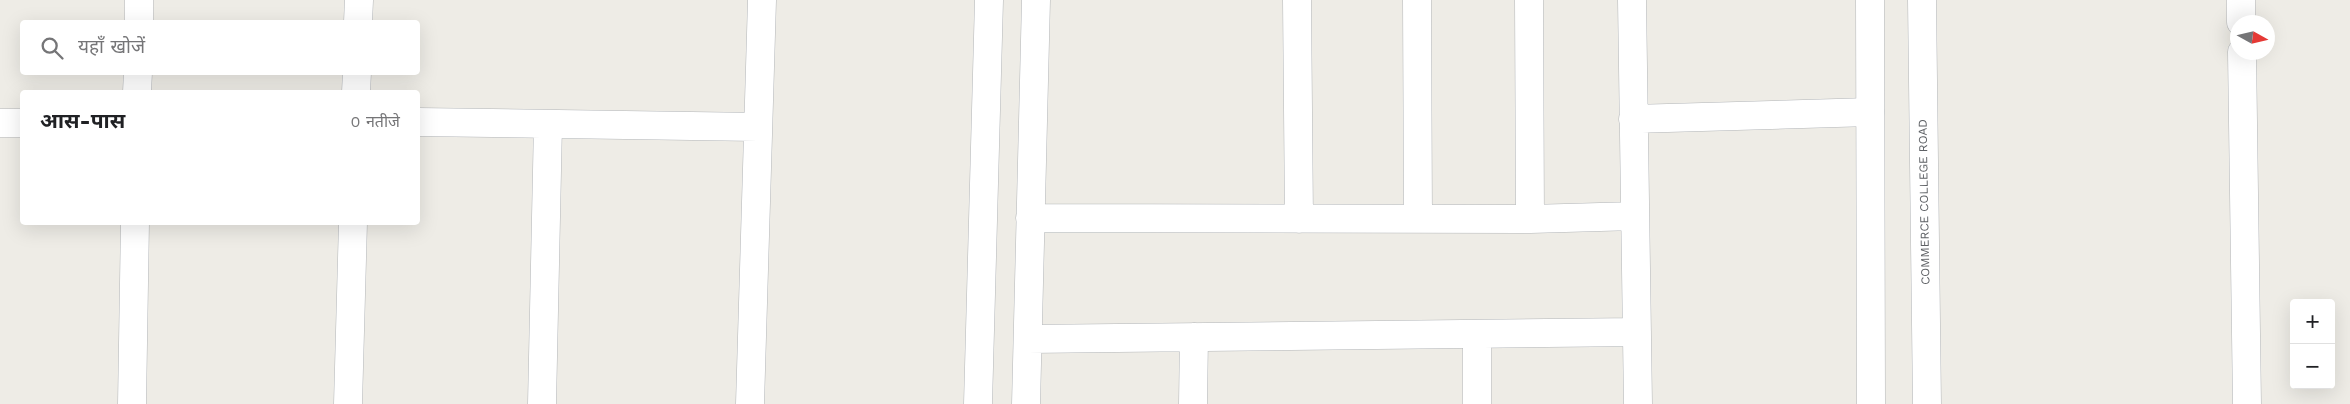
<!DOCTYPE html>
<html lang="hi">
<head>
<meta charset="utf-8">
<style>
	body { margin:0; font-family:"Work Sans","Noto Sans Devanagari",sans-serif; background:#f6f6f6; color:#202124 }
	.controls { position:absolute; right:15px; bottom:15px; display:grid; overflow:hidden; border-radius:5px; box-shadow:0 5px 20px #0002 }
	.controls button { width:45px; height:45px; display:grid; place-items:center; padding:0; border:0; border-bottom:1px solid #e0e0e0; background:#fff; color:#202124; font:25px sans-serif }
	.compass { position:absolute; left:2230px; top:15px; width:45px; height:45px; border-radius:50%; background:#fff; box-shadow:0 5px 20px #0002; rotate:98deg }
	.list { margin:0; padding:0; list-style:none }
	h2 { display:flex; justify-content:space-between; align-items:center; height:65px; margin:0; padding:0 20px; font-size:21px }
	h2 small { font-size:16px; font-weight:400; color:#757577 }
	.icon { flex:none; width:28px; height:28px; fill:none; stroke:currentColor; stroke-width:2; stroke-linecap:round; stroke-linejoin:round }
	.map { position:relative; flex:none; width:2350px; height:404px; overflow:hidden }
	.search { position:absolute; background:#fff; box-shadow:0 5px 20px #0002; left:20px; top:20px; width:400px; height:55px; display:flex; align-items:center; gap:12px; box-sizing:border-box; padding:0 18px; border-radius:5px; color:#757577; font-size:19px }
	.panel { position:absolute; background:#fff; box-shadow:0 5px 20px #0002; left:20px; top:90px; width:400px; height:135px; border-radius:5px }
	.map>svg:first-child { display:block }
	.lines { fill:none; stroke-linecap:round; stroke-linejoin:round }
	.minor-casing { stroke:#b3b6b9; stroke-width:29 }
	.tertiary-casing { stroke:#b3b6b9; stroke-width:29 }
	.minor { stroke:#fff; stroke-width:28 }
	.tertiary { stroke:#fff; stroke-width:28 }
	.labels { text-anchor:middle; stroke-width:4; stroke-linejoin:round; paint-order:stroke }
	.street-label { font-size:12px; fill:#5e6165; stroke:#fff }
</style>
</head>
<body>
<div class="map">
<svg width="2350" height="404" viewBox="0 0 2350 404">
	<rect width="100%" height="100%" fill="#eeece6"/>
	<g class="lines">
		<!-- minor casing -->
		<g class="minor-casing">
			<path id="minor" d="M1297,0l2,219
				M1417,0l1,219
				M1529,0l1,219
				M1632,0l6,404
				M2241,0v22
				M139,22v-22
				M358,22l1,-22
				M2242,52l5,352
				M137,92l1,-20
				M356,92l1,-20
				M1633,119l237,-7
				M418,122l340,5
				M0,123h22
				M1030,218l500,1 105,-3
				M1477,334v70
				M1028,339l609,-7
				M132,404l3,-182
				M348,404l5,-182
				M542,404l6,-280
				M750,404l12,-404
				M978,404l11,-404
				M1026,404l10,-404
				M1193,404l1,-67"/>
		</g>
		<!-- tertiary casing -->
		<g class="tertiary-casing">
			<path id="tertiary" d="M1870,0l1,404
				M1922,0l5,404"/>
		</g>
		<!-- minor -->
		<use href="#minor" class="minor"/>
		<!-- tertiary -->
		<use href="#tertiary" class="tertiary"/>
	</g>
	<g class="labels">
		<!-- street labels -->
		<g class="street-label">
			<text transform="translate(1924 202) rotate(-91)" y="4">COMMERCE COLLEGE ROAD</text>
		</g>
	</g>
</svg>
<div class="controls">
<button>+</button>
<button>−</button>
</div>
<svg class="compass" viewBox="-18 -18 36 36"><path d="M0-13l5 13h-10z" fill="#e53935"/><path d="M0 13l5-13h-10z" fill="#757577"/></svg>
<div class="search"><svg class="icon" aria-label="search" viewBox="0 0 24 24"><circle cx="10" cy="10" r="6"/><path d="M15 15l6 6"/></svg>यहाँ खोजें</div>
<section class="panel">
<h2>आस-पास<small>0 नतीजे</small></h2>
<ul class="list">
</ul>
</section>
</div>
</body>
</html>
